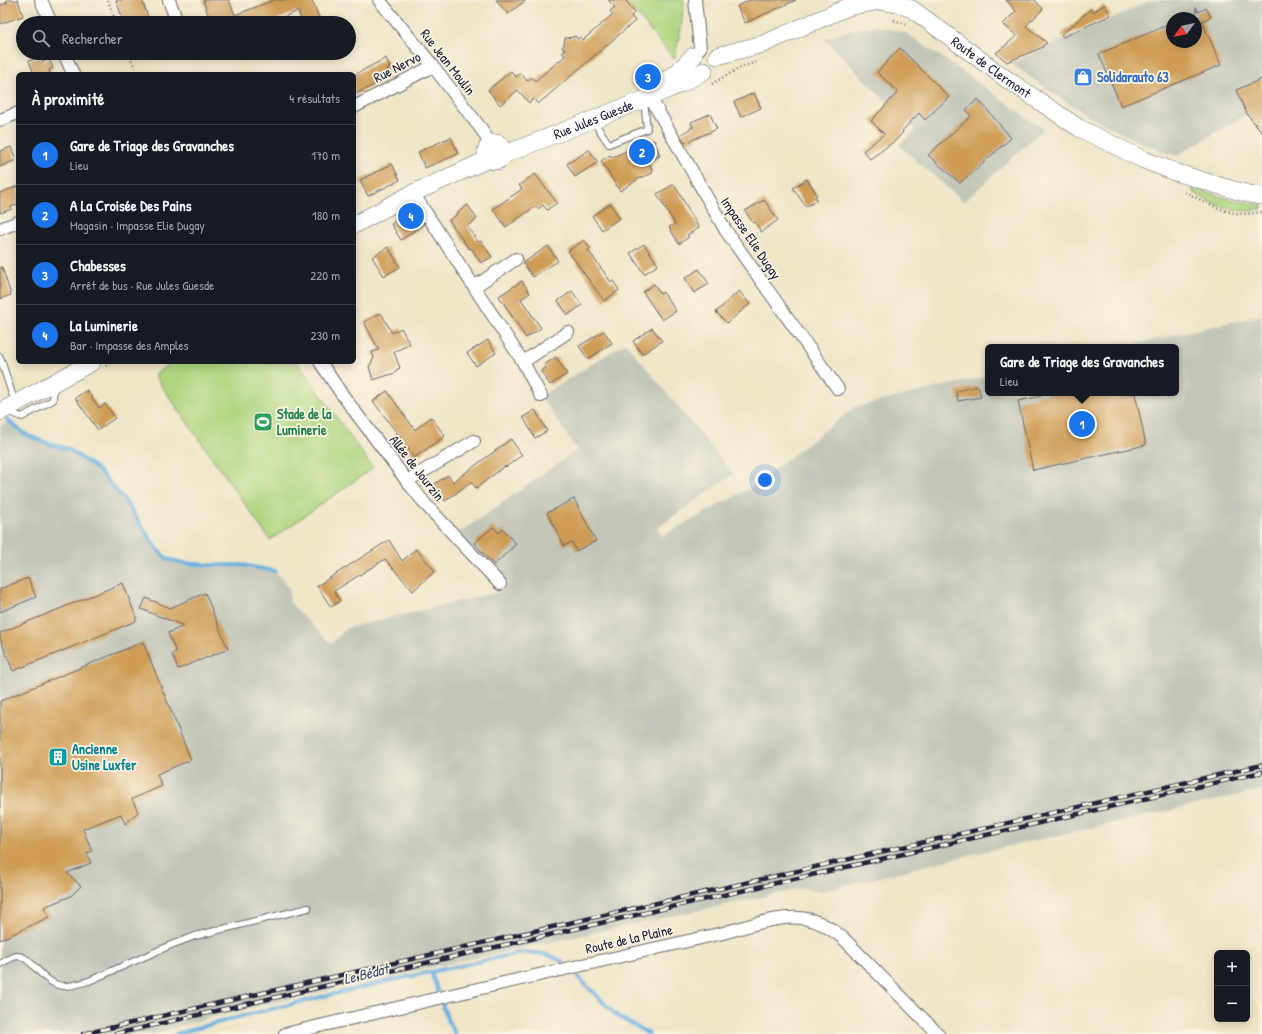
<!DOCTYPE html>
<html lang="fr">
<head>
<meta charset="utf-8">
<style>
	body { margin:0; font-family:"Patrick Hand",sans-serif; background:#20242c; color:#f1f3f6 }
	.controls { position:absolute; right:12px; bottom:12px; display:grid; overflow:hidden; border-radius:6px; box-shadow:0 2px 10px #0003 }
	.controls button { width:36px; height:36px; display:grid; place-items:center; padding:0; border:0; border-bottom:1px solid #363941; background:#171b24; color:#f1f3f6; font:20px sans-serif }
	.compass { position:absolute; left:1166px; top:12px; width:36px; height:36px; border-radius:50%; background:#171b24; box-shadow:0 2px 10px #0003; rotate:237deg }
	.you { position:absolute; left:765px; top:480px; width:14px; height:14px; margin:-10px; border:3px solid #fff; border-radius:50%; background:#1a73e8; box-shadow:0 0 0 6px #1a73e833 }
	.badge { display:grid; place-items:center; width:26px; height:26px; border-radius:50%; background:#1a73e8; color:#fff; font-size:13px; font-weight:700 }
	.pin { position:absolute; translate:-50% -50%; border:2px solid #fff; box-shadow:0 1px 4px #0006 }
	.popup { position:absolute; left:985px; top:344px; width:194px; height:52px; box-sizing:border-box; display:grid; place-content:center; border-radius:6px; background:#171b24; filter:drop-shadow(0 1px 3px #0005); font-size:13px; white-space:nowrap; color:#9ea1a6 }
	.popup b { font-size:15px; color:#f1f3f6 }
	.popup::after { content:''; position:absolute; left:50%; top:100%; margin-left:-8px; border:8px solid transparent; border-top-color:#171b24 }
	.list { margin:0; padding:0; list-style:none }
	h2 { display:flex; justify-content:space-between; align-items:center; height:52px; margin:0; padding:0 16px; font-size:17px }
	h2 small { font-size:13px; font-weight:400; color:#9ea1a6 }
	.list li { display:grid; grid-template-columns:26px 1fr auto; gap:12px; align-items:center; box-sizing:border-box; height:60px; padding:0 16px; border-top:1px solid #363941 }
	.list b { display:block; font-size:15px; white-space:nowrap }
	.list p { margin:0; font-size:13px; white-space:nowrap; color:#9ea1a6 }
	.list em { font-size:13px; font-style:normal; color:#9ea1a6 }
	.icon { flex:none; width:22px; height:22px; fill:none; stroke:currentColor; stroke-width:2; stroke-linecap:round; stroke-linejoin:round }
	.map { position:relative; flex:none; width:1262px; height:1034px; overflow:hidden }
	.search { position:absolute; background:#171b24; box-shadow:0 2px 10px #0003; left:16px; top:16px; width:340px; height:44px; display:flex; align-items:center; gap:10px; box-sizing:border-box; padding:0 14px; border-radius:22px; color:#9ea1a6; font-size:15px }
	.panel { position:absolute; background:#171b24; box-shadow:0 2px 10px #0003; left:16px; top:72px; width:340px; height:292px; border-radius:6px }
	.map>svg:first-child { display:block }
	.industrial { fill:#c2c6b9; fill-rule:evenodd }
	.green { fill:#add57f; stroke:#687c5d }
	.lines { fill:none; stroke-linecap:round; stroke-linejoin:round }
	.stream { stroke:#6db0e2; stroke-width:4 }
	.building { fill:#ce9c55 }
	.service-casing { stroke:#6a666c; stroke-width:8 }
	.minor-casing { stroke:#6a666c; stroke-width:14 }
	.secondary-casing { stroke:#6a666c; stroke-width:18 }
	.path { stroke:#6a666c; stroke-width:2.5; stroke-dasharray:1 3; stroke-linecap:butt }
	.service { stroke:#fff; stroke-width:6 }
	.minor { stroke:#fff; stroke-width:12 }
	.secondary { stroke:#fff; stroke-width:17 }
	.rail-casing { stroke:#22223b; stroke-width:4.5 }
	.rail { stroke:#fcf5e5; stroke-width:3; stroke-dasharray:9; stroke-linecap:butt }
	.labels { text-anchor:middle; stroke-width:3.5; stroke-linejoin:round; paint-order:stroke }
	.street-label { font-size:14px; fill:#22223b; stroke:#fcf5e5 }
	.shop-label { font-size:14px; font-weight:bold; fill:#366cbe; stroke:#fcf5e5; text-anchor:start }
	.leisure-label { font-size:14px; font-weight:bold; fill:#27864d; stroke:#fcf5e5; text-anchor:start }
	.culture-label { font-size:14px; font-weight:bold; fill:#0d838f; stroke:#fcf5e5; text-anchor:start }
	.water-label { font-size:15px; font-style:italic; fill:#3c5475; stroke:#fcf5e5 }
</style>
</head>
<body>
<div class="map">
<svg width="1262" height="1034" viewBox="0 0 1262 1034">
	<rect width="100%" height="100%" fill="#fcf5e5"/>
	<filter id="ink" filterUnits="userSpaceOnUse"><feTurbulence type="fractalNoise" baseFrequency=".025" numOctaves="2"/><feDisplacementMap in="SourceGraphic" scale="8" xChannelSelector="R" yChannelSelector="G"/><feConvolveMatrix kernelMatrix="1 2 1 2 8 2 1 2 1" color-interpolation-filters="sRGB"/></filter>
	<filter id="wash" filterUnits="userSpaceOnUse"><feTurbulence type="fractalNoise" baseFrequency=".012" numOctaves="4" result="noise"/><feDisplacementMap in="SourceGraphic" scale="16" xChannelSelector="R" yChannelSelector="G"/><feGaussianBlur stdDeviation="0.9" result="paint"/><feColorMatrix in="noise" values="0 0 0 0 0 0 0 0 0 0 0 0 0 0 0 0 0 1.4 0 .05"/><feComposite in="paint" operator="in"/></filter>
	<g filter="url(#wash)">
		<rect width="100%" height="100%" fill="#efe5c7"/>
		<!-- industrial -->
		<path class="industrial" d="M1152,0h110v133l-15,-19 -71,42 -45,-18 -42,-22 -32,-20 -47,-33zM1172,18h24v24h-24z
			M876,26l30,7 62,42 75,54 -79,73 -66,-57 18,-14 -92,-92 26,-9z
			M1262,315v475l-301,67 -143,35 -14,-4 -423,90 -169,39 -59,17h-153v-608l9,-5 16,13 19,8 24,7 29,20 26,29 34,51 10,10 17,4 26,2h32l33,6 14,17 1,15 41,41 16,-16 152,-36 9,-9 -8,1 -45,-48 122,-86 -36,-54 85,-53 107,131 -76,54 5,8 88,-48 105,-81 133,-31v17h188v-46h-55z"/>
		<!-- green -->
		<path class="green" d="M625,0h59l-3,29 -7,30z
			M1197,188c20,9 43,14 65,17v4c-5,0 -11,2 -16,2 -20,-1 -38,-9 -54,-20l1,-2z
			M172,362h125l76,106 -103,72 -116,-165z"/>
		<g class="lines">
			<!-- stream -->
			<path class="stream" d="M7,420l18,14 19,8 24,7 29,20 26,29 34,51 10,10 17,4 26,2h32l33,6
				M431,972l7,20
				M578,977l39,39 32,18
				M442,1003l6,18 7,13
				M176,1034l66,-18 142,-34 140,-30c14,1 27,2 39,10"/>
		</g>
		<g id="blocks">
			<!-- building -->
			<path class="building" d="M6,0h12l5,16 -23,8v-19l7,-2z
				M116,0h26l8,23h-26z
				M203,0h26l6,15 39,-15h38l9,23h-19l-4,-12 -29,12h-58z
				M496,0h30l-18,14z
				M608,0h17l10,12 -4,4 4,5 -97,83 -5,-5 -4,4 -11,-13 -18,15 -12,-15 23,-19 5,6 5,-4 6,8 5,-4 3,4 30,-25 -3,-4 3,-2 -3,-3 2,-2 1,-7 8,-1 2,-1 3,3 2,-2 3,3 30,-26 -3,-3 5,-4z
				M750,0h46l-51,23 -8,-17z
				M1006,0h29l8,9 -17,17 21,17 -5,3 1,1 -36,15 -11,-9 21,-17 -14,-12 13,-13z
				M1104,5l7,10 -48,22 -2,-2 30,-26 2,3z
				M1196,7l2,5 8,-4 5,9 -9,4 19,44 -100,41 -22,-52 73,-31v19h24z
				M900,48l49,49 -24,23 -6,-7 -17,18 1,1 -7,8 -26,19 -7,-8 21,-17 -13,-13 27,-29 -21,-20z
				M41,57l2,5 6,-3 4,9 -4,2 2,4h-17l-5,-13z
				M386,58l4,10 -5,3 3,7 -34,17v-20z
				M1262,79v54l-15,-19 -11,-24z
				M754,93l7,15 -20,9 -7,-15z
				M978,99l33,39 -51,45 -32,-28 43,-39 -5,-6z
				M710,114l7,15 -32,14 -5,-8 13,-8 -2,-5z
				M451,137l7,17 -33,14 -7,-16z
				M654,140l6,16 -11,5 4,12 -15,6 -18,12 -19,-30 9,-6 2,2z
				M11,147l5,13 -16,7v-16z
				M589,150l9,12 -23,15 -8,-13z
				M392,164l8,16 -32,16 -8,-16z
				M535,174l22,29 -10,7 -4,-5 -5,4 -2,-3 -30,21 -13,-18 29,-20 -3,-4z
				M807,179l10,16 -2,1 2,4 -11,7 -13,-19z
				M674,184l25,44 -12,7 2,2 -10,7 -10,-17 6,-3 -18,-30z
				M18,186v18l-7,3 1,2 -12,4v-20z
				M764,200l14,20 -17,12 -6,-10 -2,1 -8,-12z
				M610,204l10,14 -18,12 -10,-14z
				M468,205l9,14 -10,7 11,16 3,-1 11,16 -11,6 -10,-15 -2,1 -20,-29 9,-6 -1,-1z
				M414,209l10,15 -23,16 -10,-16z
				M584,240l6,8 -2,2 23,32 2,-1 6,9 -15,11 -36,-50z
				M644,244l14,21 -14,9 -14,-21z
				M548,246l10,15 -25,16 -10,-14z
				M388,247l12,20 -16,9 -12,-19z
				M0,267h2l9,28 -11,4z
				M699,269l10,15 -15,9 -9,-15z
				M522,281l8,12 -9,6 20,29 -15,10 -27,-42z
				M654,284l6,10 3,-2 13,19 -14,9 -19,-28z
				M572,291l10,14 -14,10 -10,-14z
				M739,291l11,13 -23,19 -11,-11z
				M381,313l11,20 9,-5 9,16 -16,8 6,16 -3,1 -2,4 -22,7 -4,-13 5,-9 -2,-6 7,-2 -15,-28z
				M652,328l10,13 -20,13 -9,-13z
				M604,331l8,12 -24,16 -9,-13z
				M488,340l8,13 -20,13 -9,-13z
				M556,357l11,17 -17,11 -9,-14 5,-3 -2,-3z
				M978,386l3,11 -23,4 -2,-10z
				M87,390l12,18 6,-4 10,14 -17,12 -23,-32z
				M387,391l28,39 16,-13 14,19 -31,22 -8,-13 -33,-44z
				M1046,393h89l11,52 -113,25 -15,-69 28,-6z
				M535,410l12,21 -12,7 -12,-21z
				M511,439l11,16 -16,12 -1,-1 -29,22 -5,-6 -26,19 -12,-16 15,-10 5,7z
				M574,499l22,42 -20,10 -4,-9 -8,4 -17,-33z
				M493,527l6,6 4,-4 13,15 -22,21 -20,-22z
				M389,540l13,21 14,-12 19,22 -22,20 -28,-32 -51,32 6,10 -9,6 -14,-21z
				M28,578l8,19 -36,15v-23z
				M123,583l13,34v4l-123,50 -13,-33v-5z
				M205,593l23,56 -50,20 -6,-15 4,-2 -8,-19 16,-7 -43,-17 5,-11 24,10z
				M143,642l48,118 -34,14 5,12 -30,13 6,13 -13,12 -4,-10 -38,15 9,22 -5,2 4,10 -24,10 14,13 -10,10 -27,11 5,10 -49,23v-239z"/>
		</g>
	</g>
	<g filter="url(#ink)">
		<use href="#blocks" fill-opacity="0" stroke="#6a666c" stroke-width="1"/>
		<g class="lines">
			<!-- service casing -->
			<g class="service-casing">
				<path id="service" d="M594,120l4,8 11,16 38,-15 -2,-20 -4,-7
					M0,357l12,37
					M7,411l15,6 31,-17 1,-15
					M0,964c5,-3 12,-7 17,-8 15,-1 25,29 47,30 9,0 17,-3 25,-5l82,-36 24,-9 113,-28"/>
			</g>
			<!-- minor casing -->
			<g class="minor-casing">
				<path id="minor" d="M41,0l10,23
					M169,0l8,22 -2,1
					M379,0l54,66 49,64 8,14
					M695,0l5,48
					M64,53l9,21
					M650,97l76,134 112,158
					M354,107l79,-41
					M0,120l18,-7
					M413,193l110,169 18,34
					M0,229l18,-7
					M474,287l42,-28
					M320,362l21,31 66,88 19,24 74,79
					M523,362l45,-30
					M407,481l67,-40
					M285,1034l201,-47 237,-54c25,-7 64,-21 88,-13 13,3 22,11 32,18l95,96"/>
			</g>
			<!-- secondary casing -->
			<g class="secondary-casing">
				<g id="secondary">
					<path id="s1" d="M717,56l46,-12 85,-37 33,-6 20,4 11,4 93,69 74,50 65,32 31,12 52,16 22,6 13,2"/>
					<path d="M656,84l16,-7 22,-21"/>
					<circle cx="495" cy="152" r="9"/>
					<path id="s2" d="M503,155l147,-58 31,-13 23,-13"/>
					<path d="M354,225l59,-32 76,-34"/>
					<path d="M0,412l92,-50"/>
				</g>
			</g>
			<!-- path -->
			<path class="path" d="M108,0l8,23
				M894,20l14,5
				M128,53l10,21
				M712,84l27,-16 17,-6
				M1185,192c19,9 37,21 58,22 6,0 13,-1 19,-2
				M106,366l8,-4"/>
			<!-- service -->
			<use href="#service" class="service"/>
			<!-- minor -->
			<use href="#minor" class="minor"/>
			<!-- secondary -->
			<use href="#secondary" class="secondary"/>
			<!-- rail casing -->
			<g class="rail-casing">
				<path id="rail" d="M83,1034l1179,-269
					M115,1034l1147,-262"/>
			</g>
			<!-- rail -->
			<use href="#rail" class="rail"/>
		</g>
	</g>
	<!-- icons -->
	<defs>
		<g id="shop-square" transform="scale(1)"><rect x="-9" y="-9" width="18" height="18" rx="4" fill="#3f7fe0" stroke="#fcf5e5"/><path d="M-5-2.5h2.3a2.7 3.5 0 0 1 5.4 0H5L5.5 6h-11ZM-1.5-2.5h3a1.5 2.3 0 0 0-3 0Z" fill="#fff"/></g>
		<g id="stadium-square" transform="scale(1)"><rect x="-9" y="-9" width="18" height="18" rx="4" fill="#2e9e5b" stroke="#fcf5e5"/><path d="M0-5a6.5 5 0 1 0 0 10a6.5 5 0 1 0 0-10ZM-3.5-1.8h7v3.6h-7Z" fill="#fff"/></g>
		<g id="building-square" transform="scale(1)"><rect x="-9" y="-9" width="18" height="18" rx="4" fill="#0f9aa8" stroke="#fcf5e5"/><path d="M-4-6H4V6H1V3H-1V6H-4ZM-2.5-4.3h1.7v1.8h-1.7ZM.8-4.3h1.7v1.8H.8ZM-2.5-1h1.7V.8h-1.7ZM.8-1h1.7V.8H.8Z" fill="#fff"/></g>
	</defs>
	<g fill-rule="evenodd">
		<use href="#shop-square" x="1083" y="77"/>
		<use href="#stadium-square" x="263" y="422"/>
		<use href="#building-square" x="58" y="757"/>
	</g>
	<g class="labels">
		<!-- street labels -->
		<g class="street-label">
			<text transform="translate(448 62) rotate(52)" y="5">Rue Jean Moulin</text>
			<text transform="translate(397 67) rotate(-27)" y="5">Rue Nervo</text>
			<text dy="5" stroke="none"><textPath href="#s1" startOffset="304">Route de Clermont</textPath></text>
			<text dy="5" stroke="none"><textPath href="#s2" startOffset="97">Rue Jules Guesde</textPath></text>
			<text transform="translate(751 238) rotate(56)" y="5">Impasse Elie Dugay</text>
			<text transform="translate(417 468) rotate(52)" y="5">Allée de Jourzin</text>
			<text transform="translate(629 939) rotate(-13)" y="5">Route de la Plaine</text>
		</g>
		<!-- shop labels -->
		<g class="shop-label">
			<text x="1097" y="82">Solidarauto 63</text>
		</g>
		<!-- leisure labels -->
		<g class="leisure-label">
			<text x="277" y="419">Stade de la<tspan x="277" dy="16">Luminerie</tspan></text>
		</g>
		<!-- culture labels -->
		<g class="culture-label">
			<text x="72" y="754">Ancienne<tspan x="72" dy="16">Usine Luxfer</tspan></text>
		</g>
		<!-- water labels -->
		<g class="water-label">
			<text transform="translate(366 974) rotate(-14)" y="5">Le Bédat</text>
		</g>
	</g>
</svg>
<div class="controls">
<button>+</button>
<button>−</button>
</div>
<svg class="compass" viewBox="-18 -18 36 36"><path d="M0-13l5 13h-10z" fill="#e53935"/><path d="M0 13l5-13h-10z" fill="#9ea1a6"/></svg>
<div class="you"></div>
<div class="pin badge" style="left:1082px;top:424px">1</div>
<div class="popup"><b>Gare de Triage des Gravanches</b>Lieu</div>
<div class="pin badge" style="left:642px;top:152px">2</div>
<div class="pin badge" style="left:648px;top:77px">3</div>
<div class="pin badge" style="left:411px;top:216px">4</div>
<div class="search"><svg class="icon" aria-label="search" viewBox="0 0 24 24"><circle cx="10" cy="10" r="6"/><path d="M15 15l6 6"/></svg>Rechercher</div>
<section class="panel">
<h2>À proximité<small>4 résultats</small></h2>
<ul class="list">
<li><span class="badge">1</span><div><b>Gare de Triage des Gravanches</b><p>Lieu</p></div><em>170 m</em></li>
<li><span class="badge">2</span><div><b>A La Croisée Des Pains</b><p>Magasin · Impasse Elie Dugay</p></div><em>180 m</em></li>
<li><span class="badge">3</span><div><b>Chabesses</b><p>Arrêt de bus · Rue Jules Guesde</p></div><em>220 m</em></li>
<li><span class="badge">4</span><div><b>La Luminerie</b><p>Bar · Impasse des Amples</p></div><em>230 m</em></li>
</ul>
</section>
</div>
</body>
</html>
